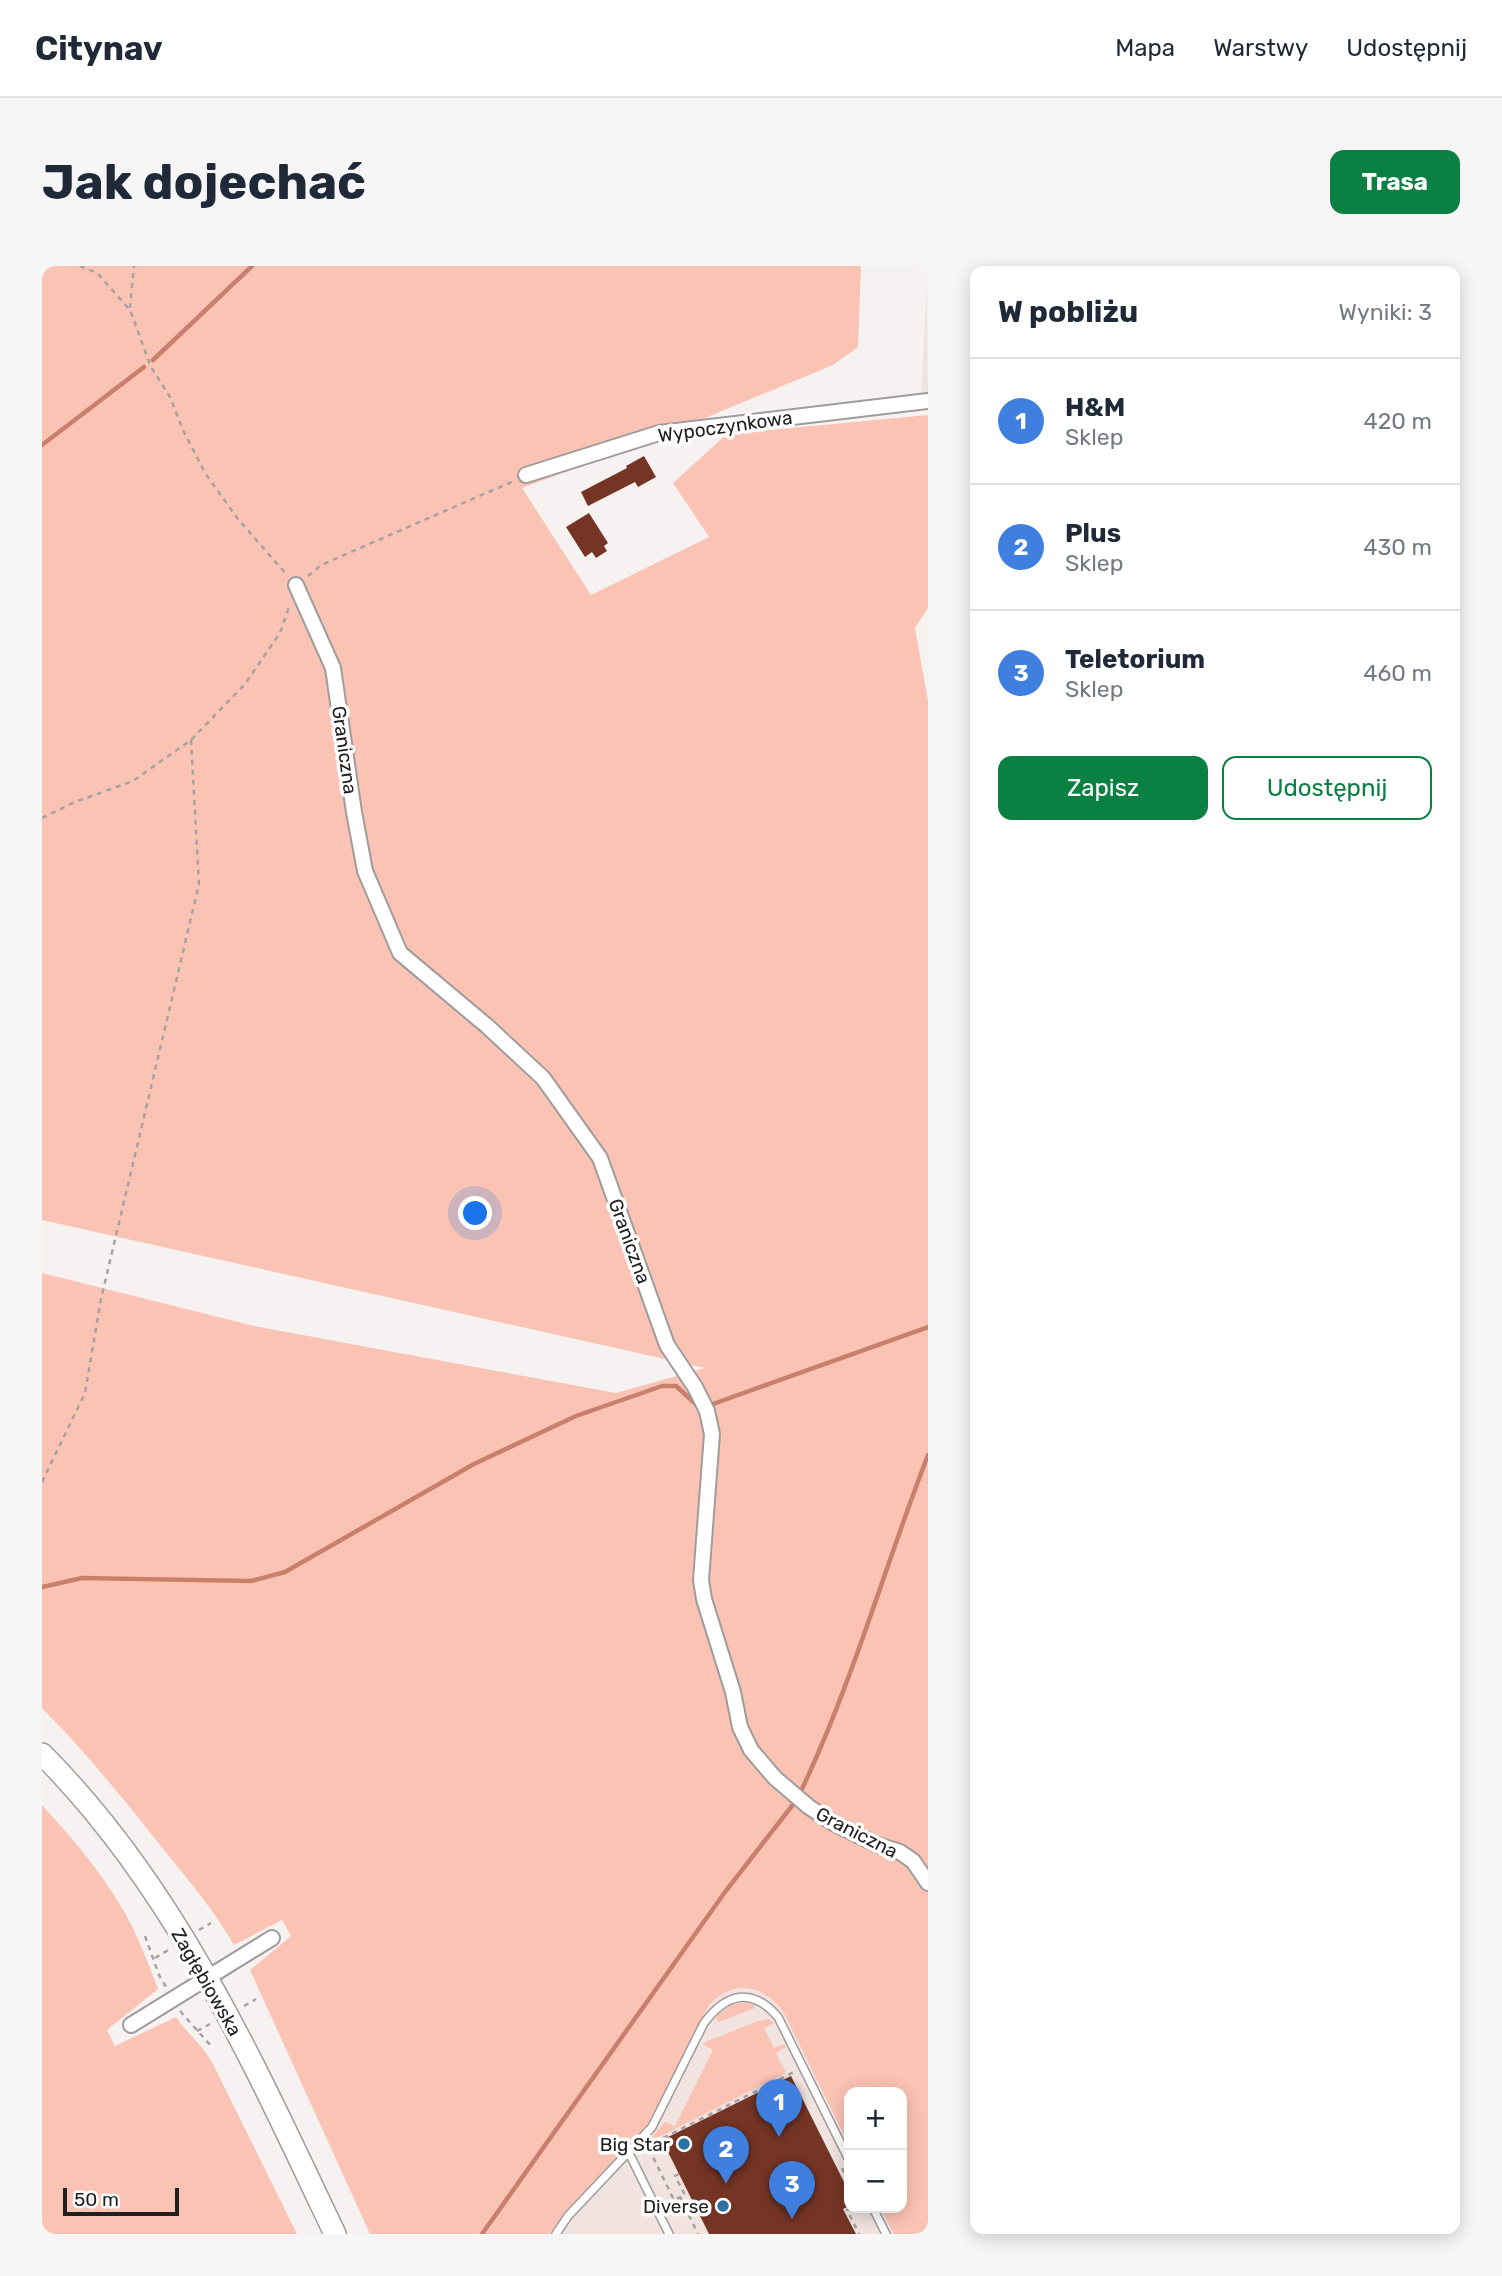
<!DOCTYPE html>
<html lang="pl">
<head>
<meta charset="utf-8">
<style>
	body { margin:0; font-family:Rubik,sans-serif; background:#f6f6f7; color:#1f2937 }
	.controls { position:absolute; right:21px; bottom:21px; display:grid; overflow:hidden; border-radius:14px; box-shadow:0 4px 18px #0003 }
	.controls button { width:63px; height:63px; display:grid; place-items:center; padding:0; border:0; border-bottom:2px solid #e0e1e3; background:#fff; color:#1f2937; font:35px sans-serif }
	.scale { position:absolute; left:21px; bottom:18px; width:116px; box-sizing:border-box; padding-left:7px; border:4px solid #21201f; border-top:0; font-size:19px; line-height:24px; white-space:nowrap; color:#21201f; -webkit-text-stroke:5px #fff; paint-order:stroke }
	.you { position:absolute; left:434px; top:948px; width:24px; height:24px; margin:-18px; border:5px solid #fff; border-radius:50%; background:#1a73e8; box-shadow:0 0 0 10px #1a73e833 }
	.badge { display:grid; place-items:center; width:46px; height:46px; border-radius:50%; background:#0b8043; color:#fff; font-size:23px; font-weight:700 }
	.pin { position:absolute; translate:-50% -58px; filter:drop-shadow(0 2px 4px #0008) }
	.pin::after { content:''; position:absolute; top:37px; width:24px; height:21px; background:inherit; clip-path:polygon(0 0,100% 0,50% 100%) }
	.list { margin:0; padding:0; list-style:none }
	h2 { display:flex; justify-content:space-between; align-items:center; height:91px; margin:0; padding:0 28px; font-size:30px }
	h2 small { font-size:23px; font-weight:400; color:#747a83 }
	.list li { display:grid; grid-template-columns:46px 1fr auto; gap:21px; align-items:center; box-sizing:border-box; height:126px; padding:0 28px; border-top:2px solid #e0e1e3 }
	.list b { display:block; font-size:26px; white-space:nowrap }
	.list p { margin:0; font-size:23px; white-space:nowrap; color:#747a83 }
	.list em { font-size:23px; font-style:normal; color:#747a83 }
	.actions { display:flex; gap:14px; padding:21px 28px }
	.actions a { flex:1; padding:16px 0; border:2px solid #0b8043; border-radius:14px; text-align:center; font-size:24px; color:#0b8043 }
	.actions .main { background:#0b8043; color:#fff }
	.map { position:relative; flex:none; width:886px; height:1968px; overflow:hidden; border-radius:14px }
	header { display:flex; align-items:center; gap:42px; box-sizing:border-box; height:98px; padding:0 35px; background:#fff; border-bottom:2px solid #e0e1e3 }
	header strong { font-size:33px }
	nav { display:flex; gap:38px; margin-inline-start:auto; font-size:24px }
	.intro { display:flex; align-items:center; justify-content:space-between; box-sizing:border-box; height:168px; padding:0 42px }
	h1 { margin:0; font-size:49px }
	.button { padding:18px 32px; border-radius:14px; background:#0b8043; color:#fff; font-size:24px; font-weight:700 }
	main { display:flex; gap:42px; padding:0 42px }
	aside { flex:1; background:#fff; border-radius:14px; box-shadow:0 4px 18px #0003 }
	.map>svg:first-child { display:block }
	.built { fill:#f0e3e0 }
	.green { fill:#fbc3b4 }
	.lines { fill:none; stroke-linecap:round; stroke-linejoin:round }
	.stream { stroke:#c8806d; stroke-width:4.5 }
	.building { fill:#753525 }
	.service-casing { stroke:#a09c9b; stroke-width:10 }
	.minor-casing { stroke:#a09c9b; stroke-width:18 }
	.secondary-casing { stroke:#a09c9b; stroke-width:24 }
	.path { stroke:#a5a2a1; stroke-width:2.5; stroke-dasharray:5 5; stroke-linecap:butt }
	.service { stroke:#fff; stroke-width:7 }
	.minor { stroke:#fff; stroke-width:14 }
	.secondary { stroke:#fff; stroke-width:21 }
	.poi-dot { fill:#2d71a6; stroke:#fff; stroke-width:2.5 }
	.labels { text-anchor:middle; stroke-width:7; stroke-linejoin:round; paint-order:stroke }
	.street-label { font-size:19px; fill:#21201f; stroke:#fff }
	.poi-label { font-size:19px; fill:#21201f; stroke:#fff; text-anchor:end }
</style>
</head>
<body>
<header>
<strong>Citynav</strong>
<nav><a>Mapa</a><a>Warstwy</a><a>Udostępnij</a></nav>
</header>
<div class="intro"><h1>Jak dojechać</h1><a class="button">Trasa</a></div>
<main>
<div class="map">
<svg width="886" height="1968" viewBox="0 0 886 1968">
	<rect width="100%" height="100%" fill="#f6f2f1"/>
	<!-- built -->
	<path class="built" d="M885,16l1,112h-7z
		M681,1621l126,252v69h35l13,26h-411z"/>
	<!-- green -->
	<path class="green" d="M0,0h819l-3,81 -25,18 -186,77 -125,46 69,107 118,-58 -36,-54 54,-49 201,-19v193l-13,20 13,73v1533h-34l-13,-26h21v-116h-53v53l-66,-134c-21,-27 -50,-32 -74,-6l-61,119 -82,87 -16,23h-180l-120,-264 41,-34 -9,-16 -48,25c-20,-35 -45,-64 -70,-95 -39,-49 -78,-98 -122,-142v-435l212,53 362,67 89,-25 -663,-148z
		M0,1539c33,36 66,75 89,119 10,21 19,43 27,65l-51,41 8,16 61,-29c11,16 26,28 36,45l85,172h-255z
		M700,1737l12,1 1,4 -37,14 -2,-5 15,-12z
		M727,1753l5,4 -10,5 10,20 10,-4 2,3 -10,6 10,20 -133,67 -2,-2 14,-16 10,4 38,-76 -10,-6 2,-2 56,-22z"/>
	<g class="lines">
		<!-- stream -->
		<path class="stream" d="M111,94l99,-94
			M0,179l102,-78
			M671,1138l215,-77
			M0,1321l40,-9 169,3 34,-9 189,-108 102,-48 86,-30h14l22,20
			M760,1523c51,-108 83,-223 126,-334
			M440,1968l243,-342 70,-90"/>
	</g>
	<!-- building -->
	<path class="building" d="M602,190l12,21 -18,10 -3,-5 -47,24 -7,-14 46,-24 -1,-2z
		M547,247l19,30 -4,3 3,5 -11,7 -4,-6 -7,5 -19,-30z
		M749,1810l58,116v14l-6,3 13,25h-147l-47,-94z"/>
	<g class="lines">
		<!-- service casing -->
		<g class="service-casing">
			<path id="service" d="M587,1887l40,81
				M831,1942l13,26
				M514,1968l12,-18 84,-89 52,-104c22,-29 47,-37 74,-6l71,143"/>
		</g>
		<!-- minor casing -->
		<g class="minor-casing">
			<path id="minor" d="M484,209l133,-42 269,-32
				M254,319l37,83 21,144 11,59 35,82 87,73 56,52 57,80 67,187 28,42 12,24 5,23 -11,146 3,19 29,93 7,35 11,23 24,28 34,29 26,17 43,21 22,7 13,9 15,22
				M89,1759l141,-87"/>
		</g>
		<!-- secondary casing -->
		<g class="secondary-casing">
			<path id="secondary" d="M0,1488c134,134 213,312 293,480"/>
		</g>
		<!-- path -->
		<path class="path" d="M38,0l17,7 33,37 21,57 19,30 13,33 22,43 33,46 49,56
			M88,42l4,-42
			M266,310l13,-11 193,-84
			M0,552l33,-16 58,-21 58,-41 54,-56 35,-51 9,-26
			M0,1216l43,-89 16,-94 98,-415 -8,-144
			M157,1664l12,-7
			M103,1670l14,39 7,12
			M113,1692l15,-9
			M202,1740l12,-7
			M138,1745l31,35
			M155,1765l13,-7
			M800,1902l7,15
			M637,1908l-4,2 10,19 -11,5 -22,-45 5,-14 137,-69
			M638,1931l18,37
			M809,1942l-4,2 12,24"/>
		<!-- service -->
		<use href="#service" class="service"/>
		<!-- minor -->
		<use href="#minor" class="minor"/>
		<!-- secondary -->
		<use href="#secondary" class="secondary"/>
	</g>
	<!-- markers -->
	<g class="poi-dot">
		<circle cx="642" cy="1878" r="7"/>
		<circle cx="681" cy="1940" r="7"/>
	</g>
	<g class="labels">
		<!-- street labels -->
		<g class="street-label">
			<text transform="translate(683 160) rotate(-8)" y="7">Wypoczynkowa</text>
			<text transform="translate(303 484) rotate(82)" y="7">Graniczna</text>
			<text transform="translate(588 975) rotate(70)" y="7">Graniczna</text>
			<text transform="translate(815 1566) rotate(27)" y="7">Graniczna</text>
			<text transform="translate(165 1716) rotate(60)" y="7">Zagłębiowska</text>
		</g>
		<!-- poi labels -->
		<g class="poi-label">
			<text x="628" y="1885">Big Star</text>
			<text x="667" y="1947">Diverse</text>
		</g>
	</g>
</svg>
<div class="controls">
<button>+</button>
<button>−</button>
</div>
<div class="scale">50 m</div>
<div class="you"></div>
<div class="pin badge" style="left:737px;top:1871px;background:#3f7fe0">1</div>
<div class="pin badge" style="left:684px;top:1918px;background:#3f7fe0">2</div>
<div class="pin badge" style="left:750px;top:1953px;background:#3f7fe0">3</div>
</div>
<aside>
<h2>W pobliżu<small>Wyniki: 3</small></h2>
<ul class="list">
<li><span class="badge" style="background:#3f7fe0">1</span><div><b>H&amp;M</b><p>Sklep</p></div><em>420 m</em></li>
<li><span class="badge" style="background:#3f7fe0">2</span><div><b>Plus</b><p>Sklep</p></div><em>430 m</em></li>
<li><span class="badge" style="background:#3f7fe0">3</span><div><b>Teletorium</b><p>Sklep</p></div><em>460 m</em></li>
</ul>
<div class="actions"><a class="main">Zapisz</a><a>Udostępnij</a></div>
</aside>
</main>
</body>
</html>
